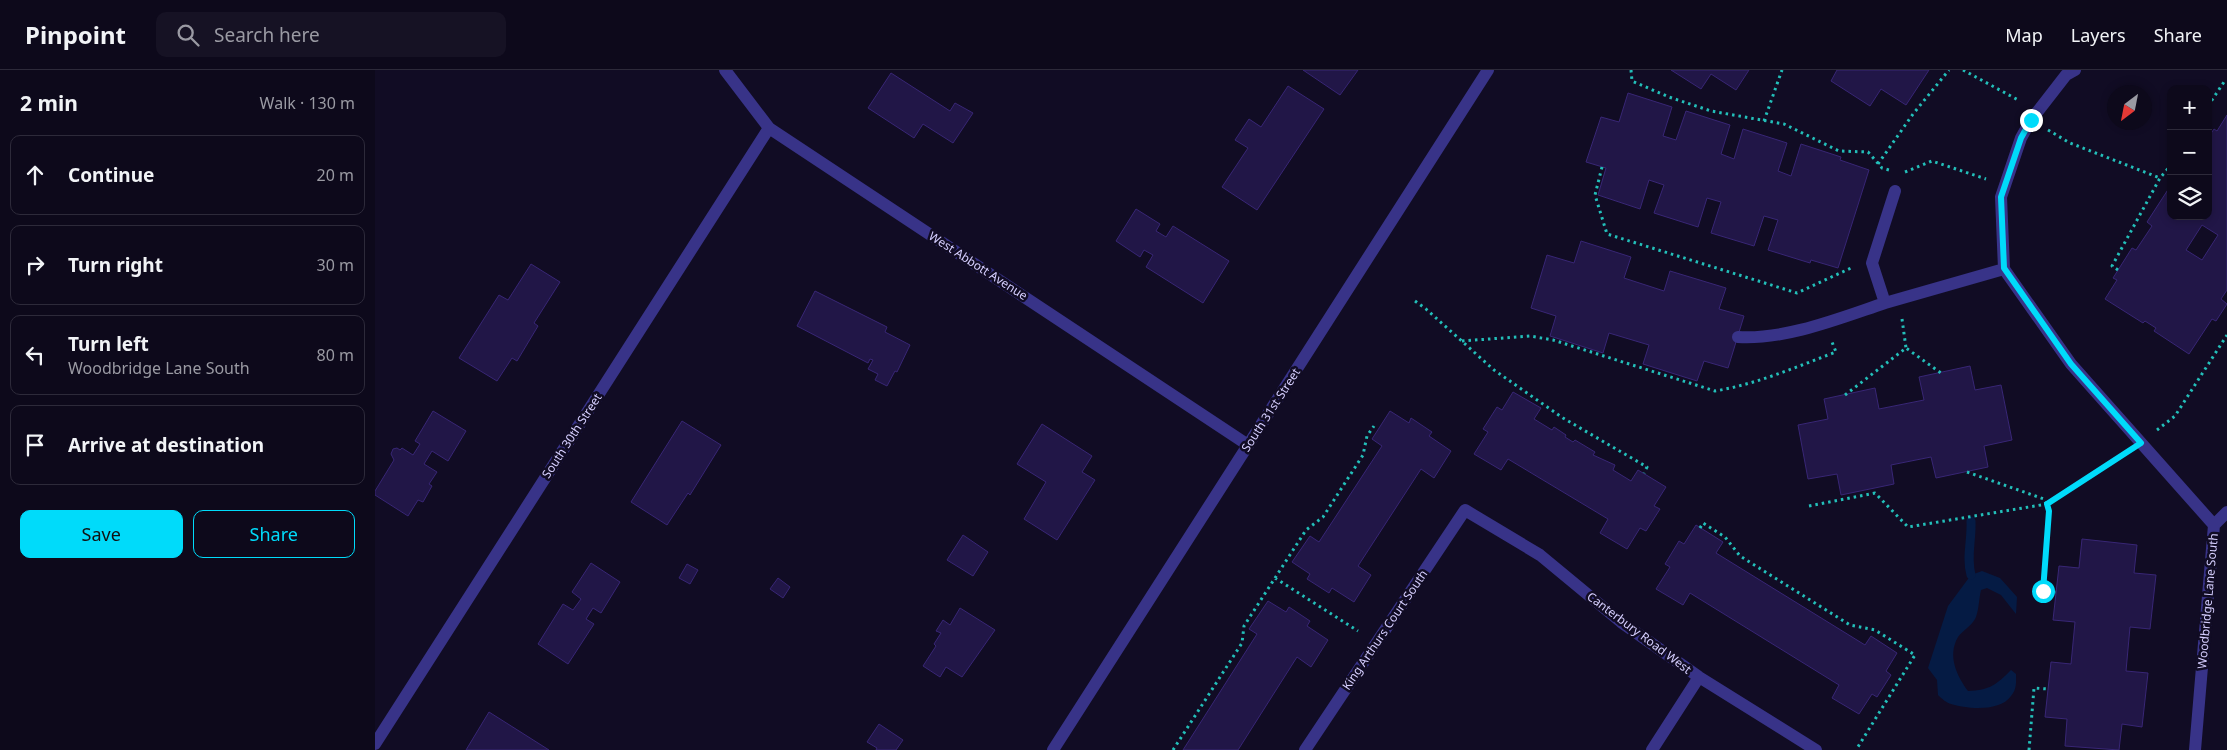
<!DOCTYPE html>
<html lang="en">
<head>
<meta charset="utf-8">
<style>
	body { margin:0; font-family:"Noto Sans",sans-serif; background:#161224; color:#f1f3f6 }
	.controls { position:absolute; right:15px; top:15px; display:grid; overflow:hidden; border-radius:10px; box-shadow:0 2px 8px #0003 }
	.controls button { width:45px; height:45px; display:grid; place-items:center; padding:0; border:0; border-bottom:1px solid #2d2a3a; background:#0d091b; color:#f1f3f6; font:25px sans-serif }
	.compass { position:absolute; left:1732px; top:15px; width:45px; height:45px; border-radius:50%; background:#0d091b; box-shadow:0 2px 8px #0003; rotate:212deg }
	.stop { position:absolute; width:15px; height:15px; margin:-11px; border:4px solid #00dbfa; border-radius:50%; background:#fff }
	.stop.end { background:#00dbfa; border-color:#fff; box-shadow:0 1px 5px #0008 }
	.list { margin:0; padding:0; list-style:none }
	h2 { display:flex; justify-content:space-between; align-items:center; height:65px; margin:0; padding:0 20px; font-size:21px }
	h2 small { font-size:16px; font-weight:400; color:#9a9aa3 }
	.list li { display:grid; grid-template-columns:32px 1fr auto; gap:15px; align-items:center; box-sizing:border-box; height:80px; margin:0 10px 10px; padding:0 10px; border:1px solid #2d2a3a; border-radius:10px }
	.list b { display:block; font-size:19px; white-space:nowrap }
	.list p { margin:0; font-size:16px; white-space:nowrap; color:#9a9aa3 }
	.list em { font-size:16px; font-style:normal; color:#9a9aa3 }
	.actions { display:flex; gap:10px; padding:15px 20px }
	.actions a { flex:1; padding:11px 0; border:1px solid #00dbfa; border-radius:10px; text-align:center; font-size:18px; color:#00dbfa }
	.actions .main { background:#00dbfa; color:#111 }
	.icon { flex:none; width:28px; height:28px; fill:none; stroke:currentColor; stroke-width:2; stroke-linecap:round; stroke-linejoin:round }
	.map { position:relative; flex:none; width:1852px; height:680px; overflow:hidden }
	header { display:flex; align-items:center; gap:30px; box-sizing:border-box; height:70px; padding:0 25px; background:#0d091b; border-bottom:1px solid #2d2a3a }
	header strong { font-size:24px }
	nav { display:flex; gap:28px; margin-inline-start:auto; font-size:18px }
	.search { width:350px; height:45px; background:#161224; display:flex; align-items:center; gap:12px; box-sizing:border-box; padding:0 18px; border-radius:10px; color:#9a9aa3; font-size:19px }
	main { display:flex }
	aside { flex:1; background:#0d091b }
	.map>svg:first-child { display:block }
	.water { fill:#051b44 }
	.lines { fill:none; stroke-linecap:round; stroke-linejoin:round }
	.stream { stroke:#051b44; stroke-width:9 }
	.building { fill:#211647; stroke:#382675; fill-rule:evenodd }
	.path { stroke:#23bfb9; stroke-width:3; stroke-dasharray:2.5 4; stroke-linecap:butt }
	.minor { stroke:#383388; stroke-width:12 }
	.route { stroke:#00dbfa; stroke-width:6 }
	.labels { text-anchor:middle; stroke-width:5; stroke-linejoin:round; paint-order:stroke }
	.street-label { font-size:12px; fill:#d6cfff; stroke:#110c24 }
</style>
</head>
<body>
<header>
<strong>Pinpoint</strong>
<div class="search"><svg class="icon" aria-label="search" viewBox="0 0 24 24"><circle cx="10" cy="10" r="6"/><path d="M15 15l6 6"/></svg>Search here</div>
<nav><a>Map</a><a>Layers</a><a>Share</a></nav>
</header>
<main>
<aside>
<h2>2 min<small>Walk · 130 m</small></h2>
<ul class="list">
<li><svg class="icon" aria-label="ahead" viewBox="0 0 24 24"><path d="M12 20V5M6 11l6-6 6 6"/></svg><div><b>Continue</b></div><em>20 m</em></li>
<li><svg class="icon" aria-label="right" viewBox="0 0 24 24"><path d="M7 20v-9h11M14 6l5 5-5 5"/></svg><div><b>Turn right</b></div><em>30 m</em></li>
<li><svg class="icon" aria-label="left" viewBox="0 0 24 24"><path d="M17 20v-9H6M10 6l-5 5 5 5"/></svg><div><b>Turn left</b><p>Woodbridge Lane South</p></div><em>80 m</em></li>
<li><svg class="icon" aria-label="arrive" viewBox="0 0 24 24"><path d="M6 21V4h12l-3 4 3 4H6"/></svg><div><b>Arrive at destination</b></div></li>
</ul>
<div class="actions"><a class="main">Save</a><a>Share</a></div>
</aside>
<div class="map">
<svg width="1852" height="680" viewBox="0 0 1852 680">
	<rect width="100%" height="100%" fill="#110c24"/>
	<!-- water -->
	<path class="water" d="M1607,501l18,7 17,19 -1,17 -15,-19 -14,-7 -6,2c-2,8 -2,19 -5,27 -4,9 -13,13 -18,20 -11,19 -1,39 10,54 22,-1 28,-6 43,-21l5,4c0,8 1,15 -5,22 -11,16 -44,13 -60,8 -4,-1 -9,-5 -13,-9l-1,-15 -9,-12 20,-62 23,-31z"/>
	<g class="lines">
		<!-- stream -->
		<path class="stream" d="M1596,451c1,19 -5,36 0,54"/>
	</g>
	<!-- building -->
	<path class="building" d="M928,0h55l-18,25z
		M1296,0h78l-13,20 -25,-16 -10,15z
		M1462,0h92l-23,35 -25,-16 -11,17 -39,-25z
		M516,3l59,38 5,-8 18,10 -20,30 -30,-19 -9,14 -46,-30z
		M913,16l36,23 -67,101 -35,-23 26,-39 -13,-8 14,-21 12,8z
		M1253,23l44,14 -9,29 13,4 10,-29 44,14 -9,29 13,5 9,-30 44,14 -9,28 13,5 10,-32 40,13 -1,3 29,10 -31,98 -27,-8 -1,3 -42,-13 10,-30 -14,-4 -10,30 -43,-13 10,-31 -14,-4 -9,29 -44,-14 10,-28 -15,-5 -9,29 -42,-14 8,-27 -20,-6 15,-45 18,5z
		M1852,45v175l-6,9 6,5 -11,17 -4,-2 -23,35 -35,-23 2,-3 -11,-7 -2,2 -38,-24 12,-19 -4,-2 19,-30 4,2 16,-24 -5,-4 24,-37v31h37v-78l6,-9 3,2zM1827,155l16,10 -16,25 -16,-10z
		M761,139l24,15 -4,7 10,6 7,-11 56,35 -26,42 -57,-36 7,-12 -9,-5 -4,7 -24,-16z
		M1206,171l50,16 -7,21 40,13 6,-20 56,17 -7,21 25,7 -16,52 -24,-7 -7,20 -54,-17 6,-19 -40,-12 -6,20 -53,-17 6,-20 -25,-8 16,-53 27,8z
		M156,194l29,18 -26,41 4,3 -21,35 -5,-3 -15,23 -38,-23 40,-63 9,5z
		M440,221l72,36 -2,5 25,13 -13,27 -2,-1 -8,15 -12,-6 3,-6 -10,-5 5,-9 -3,-1 -2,4 -71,-37z
		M1595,296l5,24 26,-5 11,55 -28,6 4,21 -52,11 -5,-21 -40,8 3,19 -53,11 -4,-21 -29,5 -10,-54 30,-6 -4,-20 51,-11 4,21 45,-9 -5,-23z
		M1138,322l28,16 -7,11 18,11 2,-3 12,8 -1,2 8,5 2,-2 20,12 -2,3 22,10 -2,5 18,11 7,-11 28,17 -12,19 6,3 -14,22 -6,-3 -13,21 -27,-16 8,-14 -100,-60 -7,11 -27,-16 14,-22 -5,-3 14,-22 5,3z
		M58,341l33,20 -18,30 -16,-10 -8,13 13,8 -8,12 3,2 -9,16 -5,-2 -10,16 -33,-21v-4l19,-31 -3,-6 2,-5 4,-1 3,2 2,-2 11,7 7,-11 -5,-3z
		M1015,341l19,12 2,-5 21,14 -3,4 22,15 -17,27 -13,-9 -63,97 13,9 -17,27 -22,-14 -3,5 -22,-14 3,-5 -18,-12 18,-26 9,6 63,-96 -10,-7z
		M307,351l39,24 -31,50 -2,-2 -21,32 -36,-23z
		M667,354l50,32 -10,16 13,8 -38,60 -33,-21 22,-37 -29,-18z
		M1321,455l27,17 -7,11 149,92 6,-9 26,17 -11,18 5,4 -14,22 -5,-3 -13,20 -27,-16 7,-13 -149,-92 -7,12 -27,-16 14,-22 -5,-3 14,-23 5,3z
		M588,465l25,17 -15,24 -26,-16z
		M1707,469l55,6 -3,28 22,2 -6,54 -20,-2 -4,44 22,2 -6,54 -20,-3 -3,26 -54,-4 2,-27 -22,-2 6,-55 20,2 4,-42 -22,-2 6,-54 20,2z
		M216,493l29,19 -19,31 -8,-5 -7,11 8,5 -26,40 -30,-20 25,-40 10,6 8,-11 -9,-7z
		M312,494l11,6 -8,14 -11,-6z
		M403,508l12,9 -7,11 -13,-9z
		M893,531l18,11 3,-5 21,14 -3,5 21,14 -17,27 -14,-10 -59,93h-55l74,-116 -8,-5z
		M585,538l35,22 -33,47 -16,-10 -6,10 -17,-11 13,-20 -2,-2 7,-11 -5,-2 7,-11 7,5z
		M114,642l60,38h-83z
		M504,654l24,16 -7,10h-20l1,-2 -10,-6z"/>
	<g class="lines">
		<!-- path -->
		<path class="path" d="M1256,0l1,11 37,16 42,14 73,13 55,27 29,1 14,16 7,2
			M1588,0l57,31
			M1833,36l16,-24 3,1
			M1389,51l18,-51
			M1673,60l22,13 90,35
			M1503,94l35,-50 36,-44
			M1227,97l-7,28 12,39 190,59 54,-25
			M1530,102l27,-11 54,18
			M1743,200l-6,-4 48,-88 11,-13
			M1040,231l11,8 68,61 69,48 84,49 -3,6
			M1527,249l4,29
			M1087,271l68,-5 23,4 162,51c42,-7 81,-24 121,-39l-4,-10
			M1470,325l61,-47 35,25
			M1782,360l18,-14 52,-81
			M1592,402l77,27 5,12 -7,80 14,1
			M1434,436l66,-13 33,34 139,-23 77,-50
			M1325,458l3,-5 22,14 15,19 110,69 25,5 40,25 -59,95
			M900,508l83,53
			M798,680l69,-107 2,-17 62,-96 17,-13 40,-62 4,-19 7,-10
			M1654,680l5,-62 14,1"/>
		<!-- minor -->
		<path class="minor" d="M350,0l44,58 479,317
			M1700,0l-9,5 -35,45 -10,18 -20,59 3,72 67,95 143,161 -19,225
			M1520,121l-23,72 13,40 119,-34
			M1363,267c48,3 102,-19 147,-34
			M1839,455l13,-13
			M0,674l394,-616
			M678,680l435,-680
			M930,680l160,-240 75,45 81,67 78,55 117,73
			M1277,680l47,-73"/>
	</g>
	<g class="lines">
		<!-- route -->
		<path class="route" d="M1656,50l-10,18 -20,59 3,71 67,96 70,79 -94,61 2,7 -6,80"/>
	</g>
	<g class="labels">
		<!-- street labels -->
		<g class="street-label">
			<text transform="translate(603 196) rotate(33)" y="4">West Abbott Avenue</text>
			<text transform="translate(896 340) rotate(-57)" y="4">South 31st Street</text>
			<text transform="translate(197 366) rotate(-57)" y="4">South 30th Street</text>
			<text transform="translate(1833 531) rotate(-85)" y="4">Woodbridge Lane South</text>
			<text transform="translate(1010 560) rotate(-56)" y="4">King Arthurs Court South</text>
			<text transform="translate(1264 563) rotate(37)" y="4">Canterbury Road West</text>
		</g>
	</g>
</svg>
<div class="controls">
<button>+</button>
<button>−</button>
<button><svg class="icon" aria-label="layers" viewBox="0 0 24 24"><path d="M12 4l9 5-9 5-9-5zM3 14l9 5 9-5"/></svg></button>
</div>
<svg class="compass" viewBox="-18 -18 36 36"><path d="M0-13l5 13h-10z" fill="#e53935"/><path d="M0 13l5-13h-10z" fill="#9a9aa3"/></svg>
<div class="stop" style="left:1668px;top:521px"></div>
<div class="stop end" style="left:1656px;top:50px"></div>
</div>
</main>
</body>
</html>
